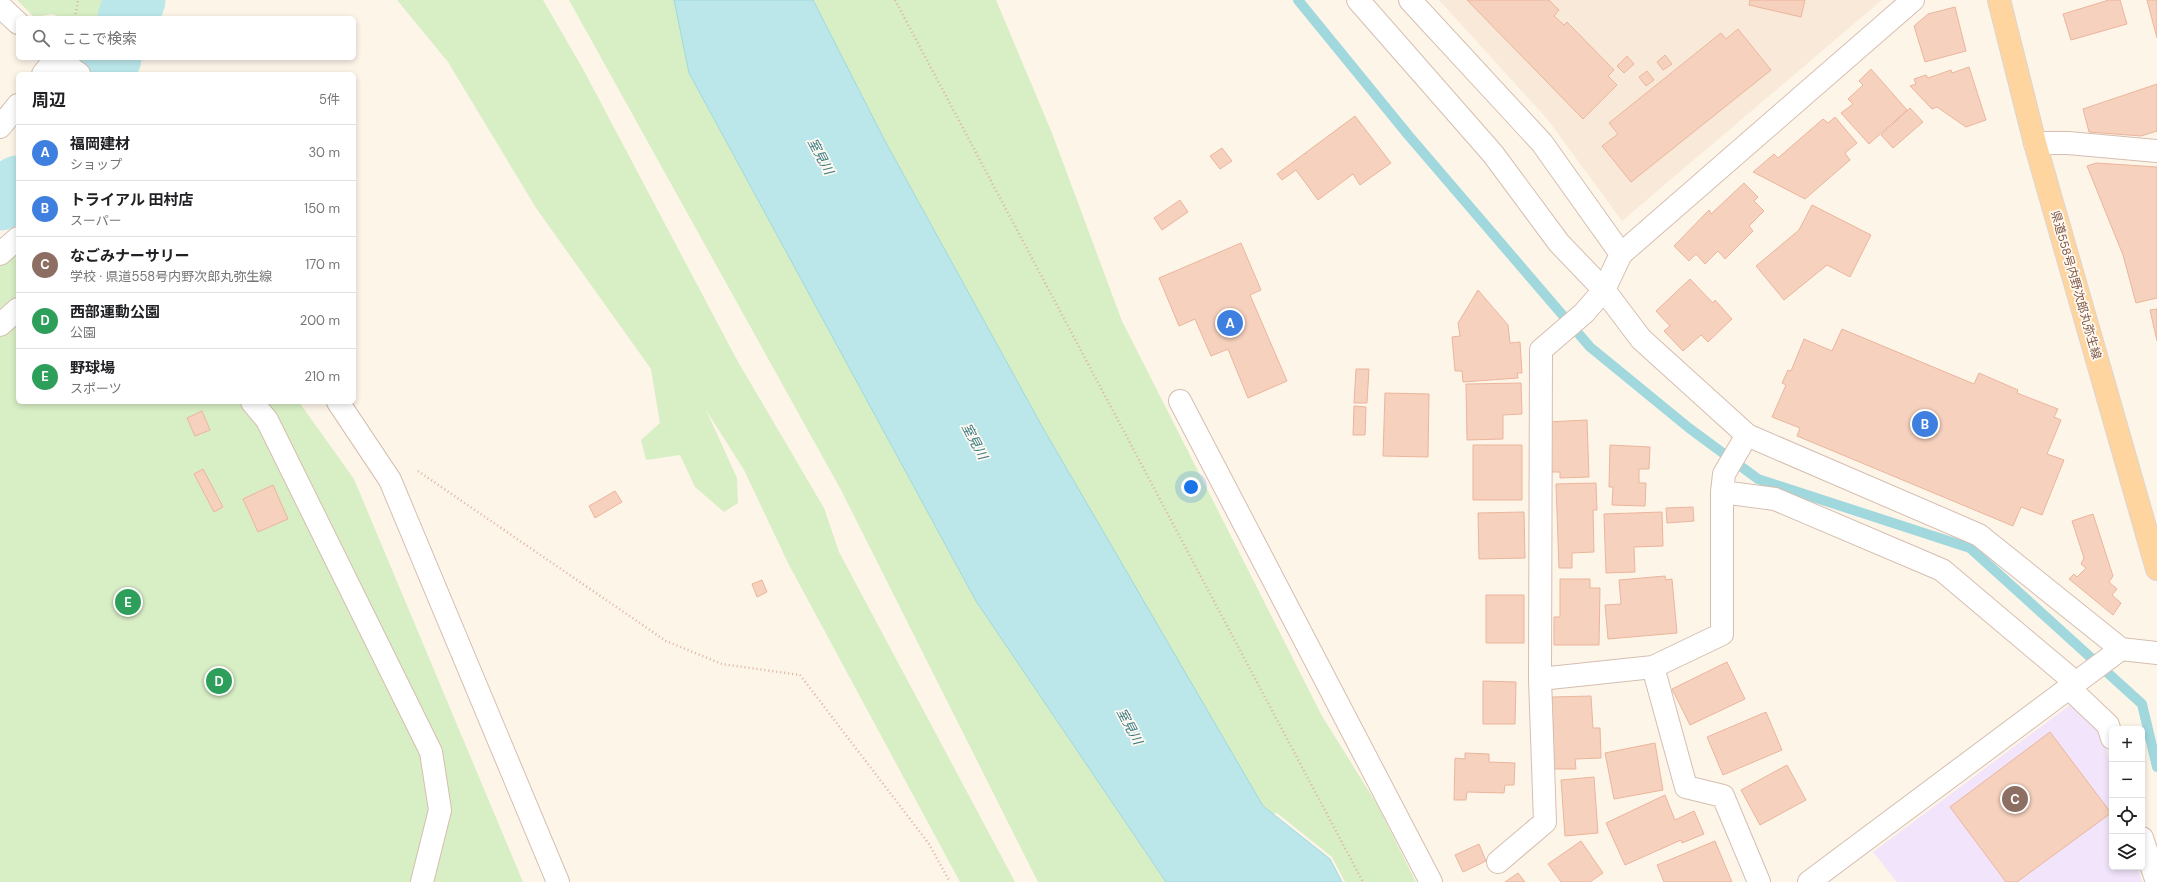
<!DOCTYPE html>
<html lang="ja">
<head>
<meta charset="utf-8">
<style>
	body { margin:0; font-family:"DM Sans","Noto Sans JP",sans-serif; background:#f6f6f6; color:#202124 }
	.controls { position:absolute; right:12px; bottom:12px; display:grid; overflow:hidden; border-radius:6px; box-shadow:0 2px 6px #0003 }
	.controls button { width:36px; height:36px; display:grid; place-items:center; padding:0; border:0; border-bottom:1px solid #e0e0e0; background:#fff; color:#202124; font:20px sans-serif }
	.you { position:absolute; left:1191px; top:487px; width:14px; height:14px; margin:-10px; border:3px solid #fff; border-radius:50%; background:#1a73e8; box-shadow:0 0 0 6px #1a73e833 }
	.badge { display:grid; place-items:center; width:26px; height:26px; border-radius:50%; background:#1a73e8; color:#fff; font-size:13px; font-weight:700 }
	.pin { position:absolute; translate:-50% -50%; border:2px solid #fff; box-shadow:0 1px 4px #0006 }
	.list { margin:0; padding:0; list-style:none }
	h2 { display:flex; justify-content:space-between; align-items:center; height:52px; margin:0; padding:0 16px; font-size:17px }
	h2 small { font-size:13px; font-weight:400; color:#757577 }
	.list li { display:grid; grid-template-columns:26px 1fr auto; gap:12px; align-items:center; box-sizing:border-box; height:56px; padding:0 16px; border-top:1px solid #e0e0e0 }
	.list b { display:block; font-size:15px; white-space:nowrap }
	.list p { margin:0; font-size:13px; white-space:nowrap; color:#757577 }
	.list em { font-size:13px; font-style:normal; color:#757577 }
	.icon { flex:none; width:22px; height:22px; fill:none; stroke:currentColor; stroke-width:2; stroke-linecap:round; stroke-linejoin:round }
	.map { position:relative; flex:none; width:2157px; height:882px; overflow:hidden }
	.search { position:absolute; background:#fff; box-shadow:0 2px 6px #0003; left:16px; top:16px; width:340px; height:44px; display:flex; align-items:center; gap:10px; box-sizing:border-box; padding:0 14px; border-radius:6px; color:#757577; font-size:15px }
	.panel { position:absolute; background:#fff; box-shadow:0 2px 6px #0003; left:16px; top:72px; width:340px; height:332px; border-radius:6px }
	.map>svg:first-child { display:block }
	.residential { fill:#f9e9d9 }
	.education { fill:#f2e5fb }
	.green { fill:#d8eec5 }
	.water { fill:#bbe7eb; stroke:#a0d8de }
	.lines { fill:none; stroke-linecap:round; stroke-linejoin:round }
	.stream { stroke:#a0d8de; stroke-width:10 }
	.river { stroke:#bbe7eb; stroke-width:61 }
	.building { fill:#f6d1be; stroke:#ebb59c }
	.minor-casing { stroke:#d5beb0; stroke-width:24 }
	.major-casing { stroke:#ddd4d0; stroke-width:24 }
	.path { stroke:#dcb3a0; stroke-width:2.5; stroke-dasharray:1 3; stroke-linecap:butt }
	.minor { stroke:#fff; stroke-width:22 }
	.major { stroke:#ffd59f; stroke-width:22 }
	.labels { text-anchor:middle; stroke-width:3.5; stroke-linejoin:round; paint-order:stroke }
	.street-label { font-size:12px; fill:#7c5849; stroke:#fff9f1 }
	.water-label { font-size:13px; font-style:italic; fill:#3a7b82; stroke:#fff9f1 }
</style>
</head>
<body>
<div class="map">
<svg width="2157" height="882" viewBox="0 0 2157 882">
	<rect width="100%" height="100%" fill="#fef5e9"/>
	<!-- residential -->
	<path class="residential" d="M1439,0h443l-260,221 -74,-101z"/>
	<!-- education -->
	<path class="education" d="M2070,705l31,25 11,40v97h26l4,15h-245l-24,-30z"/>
	<!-- green -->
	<path class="green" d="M17,0h103l-10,18h-50l-7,-4 -19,3z
		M397,0h146l40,69 154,291 87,148 15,44 176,330h-55l-171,-317 -45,-95 -38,-60 31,68 1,25 -14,9 -29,-25 -15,-32 -34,5 -5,-20 19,-17 -9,-54 -115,-161 -88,-146z
		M569,0h121l491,882h-143l-197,-392z
		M796,0h200l56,133 70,188 200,395 56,90 38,76h-71l-13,-25 -55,-44 -28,7z
		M18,229v173h281l55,77 169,403h-523v-638z"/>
	<!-- water -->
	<path class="water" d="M674,0h139l72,141 158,287 220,378 67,53 12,23h-176l-190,-281 -287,-528z"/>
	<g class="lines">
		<!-- stream -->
		<path class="stream" d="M1298,0l111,136 181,211 99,81 69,51 212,69 172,156 15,63"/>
		<!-- river -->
		<path class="river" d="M128,18l7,-18
			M103,74l8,-16
			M0,200l18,-14"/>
	</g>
	<!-- building -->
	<path class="building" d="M1467,0h82l10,10 -5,6 10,9 3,-3 47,48 -6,6 9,9 -34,34z
		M1750,0h55l-4,17 -52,-12z
		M2109,0h11l7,24 -56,16 -8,-26z
		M2147,0h10v38z
		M1955,7l11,44 -41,11 -11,-36 14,-12z
		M1738,29l33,41 -140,112 -29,-36 16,-12 -9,-11 112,-90 5,6z
		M1665,55l7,9 -9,6 -6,-8z
		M1627,56l7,8 -10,9 -7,-7z
		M1969,67l17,53 -20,7 -29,-20 -5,2 -22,-23 6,-2 -2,-5 12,-4 2,3 23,-8 1,3z
		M1871,69l36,41 -38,34 -28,-31 12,-9 -5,-5 15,-14 -4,-4z
		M1647,71l7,9 -8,6 -7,-9z
		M2157,84v47l-16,5 -52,-4 -6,-23z
		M1910,108l13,14 -30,26 -12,-13z
		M1355,116l36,47 -31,22 -7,-11 -35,26 -22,-30 -14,10 -5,-6z
		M1835,117l22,26 -12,10 5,7 -45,39 -52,-27 21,-18 4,4 45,-39 5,4z
		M1222,148l10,13 -12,8 -10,-13z
		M2096,163l61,4v131l-21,5 -13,-48 -36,-89z
		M1744,183l14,14 -4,4 10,10 -15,15 4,5 -28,28 -7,-8 -13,13 -9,-10 -7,7 -15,-15 35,-36 2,4z
		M1180,200l8,12 -26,18 -8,-12z
		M1812,205l59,30 -21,42 -23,-12 -43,35 -28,-34 43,-36z
		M1241,243l20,47 -11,5 37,86 -39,17 -20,-49 -17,7 -16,-37 -16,7 -20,-48z
		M1690,279l23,24 2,-3 17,19 -24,23 -7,-7 -18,16 -19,-20 6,-5 -14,-15z
		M1478,290l30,35 2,18 10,-1 2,31h-5l1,5 -55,4 -1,-11h-7l-3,-34 8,-1 -2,-13z
		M2157,309v32l-7,-31z
		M1842,329l132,55 5,-11 39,17 -1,3 41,16 -4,8 7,3 -14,34 17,6 -22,55 -21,-8 -8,19 -216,-90 3,-8 -28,-11 14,-32 -4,-2 6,-13 3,1 13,-32 28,12z
		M1356,369h13l-2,34h-13z
		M1521,383l1,31 -19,1v24l-36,1 -1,-56z
		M1385,393l44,1 -1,63 -45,-1z
		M1354,406l12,1 -1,28h-12z
		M202,411l8,19 -15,6 -8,-18z
		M1587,420l2,57 -29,1v-6h-10l-2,-50z
		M1473,445h49v55h-49z
		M1610,445l40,2 -1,22h-10v14h7l-1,23 -33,-1 1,-18h-4z
		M203,469l20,38 -9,5 -20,-38z
		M1596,483l1,27h-4l1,42 -22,1v15h-13l-3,-84z
		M273,485l15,34 -30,13 -15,-33z
		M615,491l7,11 -27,16 -6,-12z
		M1693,507l1,14 -27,2 -1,-15z
		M1524,512l1,46 -46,1 -1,-46z
		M1662,512l1,34 -29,1 1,25 -29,1 -2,-59z
		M2093,514l20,62 -4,6 8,7 -5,6 9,8 -8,12 -44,-36 5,-5 3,3 9,-9 -5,-4 3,-6 -12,-37z
		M1665,576l1,4 6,-1 5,54 -69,6 -3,-34 16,-1 -2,-24z
		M1560,579h30v9h10l-1,57h-45v-28h6z
		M762,580l5,12 -10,5 -5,-13z
		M1486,595h38v48h-38z
		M1727,662l18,37 -55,26 -18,-36z
		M1483,681l33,1 -1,42h-32z
		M1591,696l2,32h7l1,30 -26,1 1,10h-22l-2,-72z
		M1766,712l16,38 -59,25 -16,-38z
		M2050,732l61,81 -94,69h-11l-56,-75z
		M1655,743l8,47 -49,9 -9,-46z
		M1465,753l24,1v8l26,1 -1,22h-9l-1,8 -37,-1 -1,8h-12l1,-42 10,1z
		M1787,765l19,35 -46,25 -19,-35z
		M1594,777l4,56 -33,3 -4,-56z
		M1665,795l10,25 19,-9 10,23 -22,9 -1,-3 -56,25 -19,-42z
		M1581,841l22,32 -13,9h-29l-13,-18z
		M1715,841l17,41h-68l-7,-17z
		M1479,844l7,17 -23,11 -8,-17z
		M1518,873l7,9h-20z"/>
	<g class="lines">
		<!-- minor casing -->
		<g class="minor-casing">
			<path id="minor" d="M1358,0l135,154 66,89 45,47 37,49 106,96 232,100 142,114 36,4
				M1410,0l132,143 79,111 292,-254
				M0,6l18,17
				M57,58l22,16
				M43,74l13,-16
				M0,127l18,-22
				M2035,143h33l89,8
				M0,254l18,-16
				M0,325l18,-16
				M1180,401l251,481
				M252,402l15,18 164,332 9,58 -18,72
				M338,402l52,78 168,402
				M1722,492l53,7 167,71 134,113
				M1653,667l33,120 37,9 36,86
				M1540,679l113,-12 69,-33v-142l2,-18 23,-39
				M2069,688l39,37 4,13
				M2142,838l15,44
				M1498,862l47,-40 -5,-143 1,-329 43,-37 20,-23 17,-36
				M1809,882l312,-233"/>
		</g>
		<!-- major casing -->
		<g class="major-casing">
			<path id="major" d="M1999,0l36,143 122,426"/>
		</g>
		<!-- path -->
		<path class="path" d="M895,0l468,882
			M75,18l3,-18
			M418,471l248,170 56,23 78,11 129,169 21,38"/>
		<!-- minor -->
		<use href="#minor" class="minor"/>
		<!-- major -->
		<use href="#major" class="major"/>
	</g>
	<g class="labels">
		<!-- street labels -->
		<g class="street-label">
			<text transform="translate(2076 285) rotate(74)" y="4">県道558号内野次郎丸弥生線</text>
		</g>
		<!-- water labels -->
		<g class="water-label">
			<text transform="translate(821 156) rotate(62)" y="5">室見川</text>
			<text transform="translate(975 441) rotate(62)" y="5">室見川</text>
			<text transform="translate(1130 726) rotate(62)" y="5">室見川</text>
		</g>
	</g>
</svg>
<div class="controls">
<button>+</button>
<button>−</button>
<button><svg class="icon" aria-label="locate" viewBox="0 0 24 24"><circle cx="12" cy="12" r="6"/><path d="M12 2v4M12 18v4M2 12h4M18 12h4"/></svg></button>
<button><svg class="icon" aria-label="layers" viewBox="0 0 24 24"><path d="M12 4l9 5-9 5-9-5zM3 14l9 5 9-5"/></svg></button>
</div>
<div class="you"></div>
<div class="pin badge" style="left:1230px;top:323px;background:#3f7fe0">A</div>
<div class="pin badge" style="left:1925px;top:424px;background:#3f7fe0">B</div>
<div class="pin badge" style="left:2015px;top:799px;background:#8d6e63">C</div>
<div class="pin badge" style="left:219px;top:681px;background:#2e9e5b">D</div>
<div class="pin badge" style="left:128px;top:602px;background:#2e9e5b">E</div>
<div class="search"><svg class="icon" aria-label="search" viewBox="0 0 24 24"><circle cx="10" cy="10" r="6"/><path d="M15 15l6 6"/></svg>ここで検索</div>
<section class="panel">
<h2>周辺<small>5件</small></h2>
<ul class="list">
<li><span class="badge" style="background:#3f7fe0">A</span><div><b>福岡建材</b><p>ショップ</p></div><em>30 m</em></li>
<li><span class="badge" style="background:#3f7fe0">B</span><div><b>トライアル 田村店</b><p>スーパー</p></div><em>150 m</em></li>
<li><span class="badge" style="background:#8d6e63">C</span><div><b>なごみナーサリー</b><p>学校 · 県道558号内野次郎丸弥生線</p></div><em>170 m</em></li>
<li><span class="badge" style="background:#2e9e5b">D</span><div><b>西部運動公園</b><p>公園</p></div><em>200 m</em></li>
<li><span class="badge" style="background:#2e9e5b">E</span><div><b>野球場</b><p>スポーツ</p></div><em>210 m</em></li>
</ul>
</section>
</div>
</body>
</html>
